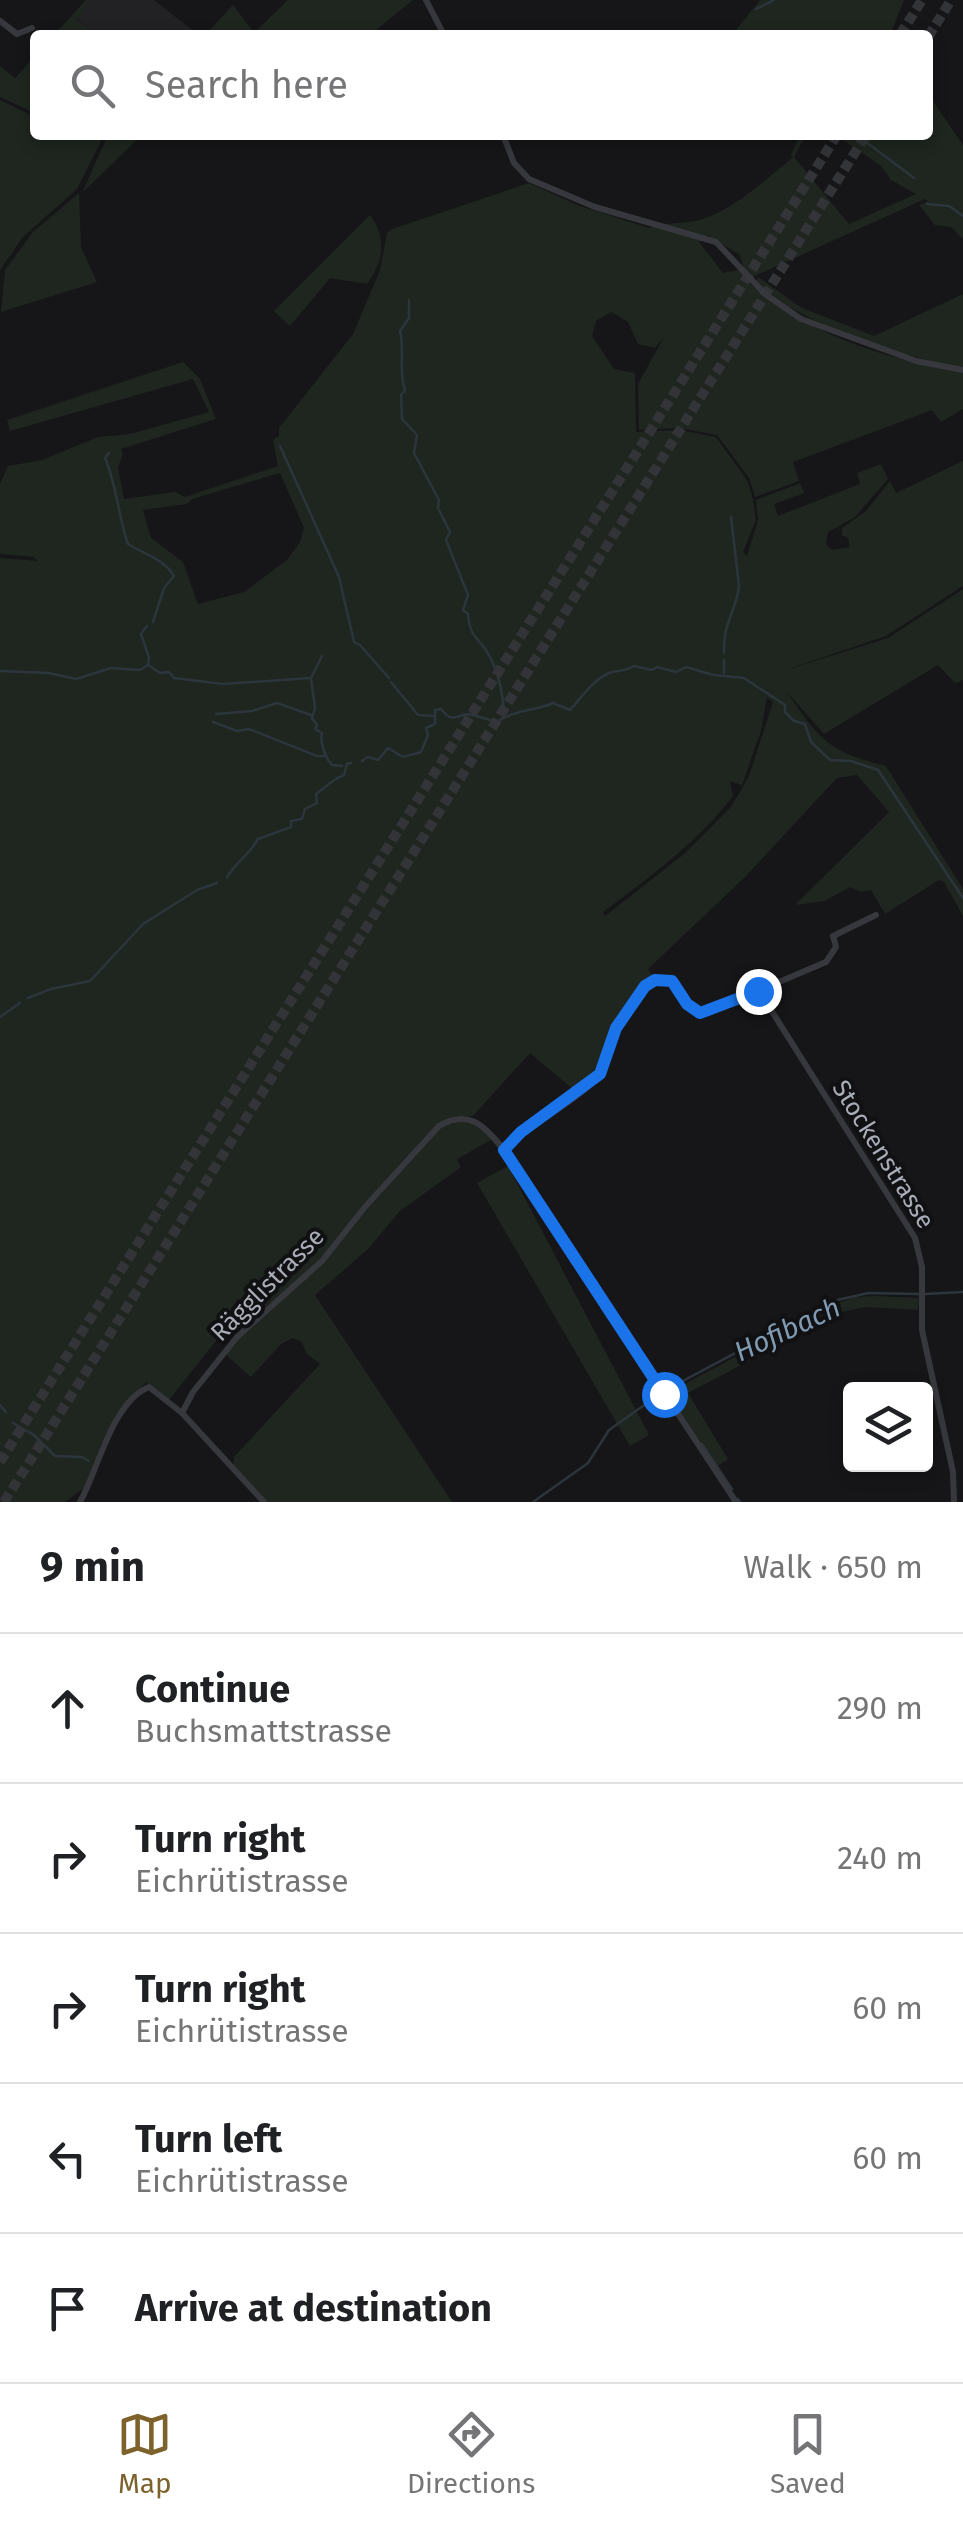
<!DOCTYPE html>
<html lang="en">
<head>
<meta charset="utf-8">
<style>
	body { margin:0; font-family:"Fira Sans",sans-serif; background:#f6f6f6; color:#202124 }
	.controls { position:absolute; right:30px; bottom:30px; display:grid; overflow:hidden; border-radius:10px; box-shadow:0 5px 15px #0003 }
	.controls button { width:90px; height:90px; display:grid; place-items:center; padding:0; border:0; border-bottom:2px solid #e0e0e0; background:#fff; color:#202124; font:50px sans-serif }
	.stop { position:absolute; width:30px; height:30px; margin:-22px; border:8px solid #1a73e8; border-radius:50%; background:#fff }
	.stop.end { background:#1a73e8; border-color:#fff; box-shadow:0 2px 10px #0008 }
	.list { margin:0; padding:0; list-style:none }
	h2 { display:flex; justify-content:space-between; align-items:center; height:130px; margin:0; padding:0 40px; font-size:42px }
	h2 small { font-size:32px; font-weight:400; color:#757577 }
	.list li { display:grid; grid-template-columns:65px 1fr auto; gap:30px; align-items:center; box-sizing:border-box; height:150px; padding:0 40px; border-top:2px solid #e0e0e0 }
	.list b { display:block; font-size:38px; white-space:nowrap }
	.list p { margin:0; font-size:32px; white-space:nowrap; color:#757577 }
	.list em { font-size:32px; font-style:normal; color:#757577 }
	.icon { flex:none; width:55px; height:55px; fill:none; stroke:currentColor; stroke-width:2; stroke-linecap:round; stroke-linejoin:round }
	.map { position:relative; flex:none; width:963px; height:1502px; overflow:hidden }
	.search { position:absolute; background:#fff; box-shadow:0 5px 15px #0003; left:30px; right:30px; top:30px; height:110px; display:flex; align-items:center; gap:25px; box-sizing:border-box; padding:0 35px; border-radius:10px; color:#757577; font-size:38px }
	.sheet { height:880px; background:#fff }
	nav { display:flex; justify-content:space-around; align-items:center; box-sizing:border-box; height:140px; border-top:2px solid #e0e0e0; background:#fff; font-size:28px; color:#757577 }
	nav a { display:grid; justify-items:center; gap:5px }
	nav .on { color:#7e622b }
	.map>svg:first-child { display:block }
	.built { fill:#222225 }
	.green { fill:#1e261f; fill-rule:evenodd }
	.lines { fill:none; stroke-linecap:round; stroke-linejoin:round }
	.stream { stroke:#2c353c; stroke-width:2.5 }
	.highway-tunnel { stroke:#333438; stroke-width:10; stroke-dasharray:10 5; stroke-linecap:butt }
	.minor { stroke:#37383d; stroke-width:6 }
	.route { stroke:#1a73e8; stroke-width:12 }
	.labels { text-anchor:middle; stroke-width:8; stroke-linejoin:round; paint-order:stroke }
	.street-label { font-size:25px; fill:#a8adb8; stroke:#111113 }
	.water-label { font-size:28px; font-style:italic; fill:#7f9bb3; stroke:#111113 }
</style>
</head>
<body>
<div class="map">
<svg width="963" height="1502" viewBox="0 0 963 1502">
	<rect width="100%" height="100%" fill="#161618"/>
	<!-- built -->
	<path class="built" d="M91,0h63l43,34 -100,1 -21,-18z"/>
	<!-- green -->
	<path class="green" d="M86,0h5l-15,18 21,17h-43z
		M288,0h125l-43,35h-111l-3,-4z
		M760,0h144l-14,35h-158z
		M233,5l19,25 -6,5h-41z
		M35,56v57l-35,-16v-31l15,12z
		M928,94l35,51v94l-12,-12 -16,-2 -16,-20 9,-4 -3,-2 -179,81c57,54 141,79 217,93v36l-22,13 -9,-12 -139,52 6,19 -44,16 -6,-19 -32,-43 -38,-7 -40,2 -1,-46 26,-47 -9,11 -17,-4 -10,-22 -17,-10 -15,9 -4,15 22,33 21,4 1,59 43,-2 37,7 31,43 6,19 3,21 -13,32 4,4 11,-36 -2,-20 44,-17 4,10 -30,11 4,12 82,-32 -3,-11 24,-9 7,15 -33,38 -27,15 -2,13 6,5 18,-3 -2,-9 -6,-3v-7l24,-17 24,-30 6,12 67,-32v125l-77,50 -106,36 108,-34 75,-49v91l-8,3 -17,-18 -114,69 -38,-43c34,49 41,60 100,75l77,123v27l-19,-34 -5,-2 -54,34 -14,-24 -10,2 -11,-5 -25,14 -30,4 94,-93 -32,-37 -20,3 -92,99 -97,92 6,9c-41,26 -43,83 -78,114l-46,-39 -57,63h-17l-18,9 -107,123 -35,34 -37,30 -21,1 -69,87 -23,-18 -27,31 -18,31 -17,44 -19,14h-65v-944l38,3 -4,-4 -34,-3v-70l8,-18 34,-6 56,-23 32,-3 79,-22 -16,-33 -183,52 -3,-11 176,-58 17,17 16,40 -95,30 2,5 -5,13 6,32 51,-7 10,5 93,-31 -5,-26 6,-4v-8l74,-94 27,-64 7,-37 5,-4 137,-46 48,22 72,23c17,-7 36,-3 54,-9 34,-12 62,-39 90,-62l-2,-2 9,-20h6l-12,22 55,67 67,-30 -25,-14 -11,-15 -44,-30h92zM707,235l33,20 4,14 -21,4 -24,-31zM280,473l24,55 -4,14 -13,18 -43,32 -46,12 -15,-42 -32,-24 -8,-28 44,-6 5,-5zM767,697l6,5 -24,74 -18,31 -47,47 -79,62 -2,-4c47,-35 94,-69 130,-116l-3,-15 12,4 19,-54z
		M0,100l35,17v18l67,4 -25,50 -54,48 -23,33z
		M108,135h34l-60,58z
		M79,193l2,54 16,35 -96,30 4,-42 28,-38z
		M370,215c17,23 14,46 -3,69l-37,-6 -40,48 -16,-15z
		M758,277l44,31 72,28 89,-42v74c-73,-15 -149,-37 -207,-85z
		M465,1120c24,10 39,30 51,53l-25,-33 -34,19 4,8 -61,44 -32,38 -53,46 137,207h-187l-32,-35 1,-10 86,-93 -14,-11 -4,-11 -9,-4 -12,6 -30,33 -26,-23 14,-17 68,-60 134,-150z
		M508,1166l141,269 -19,11 -153,-263z
		M875,1296l44,2 -1,12 -52,-3 -24,5 -154,81 40,66 -13,9 -49,-74 164,-88 25,-9z"/>
	<g class="lines">
		<!-- stream -->
		<path class="stream" d="M756,9l18,-9
			M866,142l48,36
			M927,204l22,2 14,10
			M409,300v18l-9,13c5,19 -2,39 5,59l-4,5 1,24 15,16 -3,18 25,47 -1,8 12,24 -4,8 22,55 -5,15 5,4c2,26 12,23 22,43 9,17 13,37 14,57
			M280,446l59,131 15,65 6,3 29,33
			M109,453l-4,5c12,28 13,58 23,86 16,10 36,15 46,32l-10,12 -11,34
			M147,626l-6,8 8,24 -1,7
			M724,653c-1,-32 12,-40 15,-67l-8,-69
			M322,656l-11,22 4,30 -3,10 5,7 -2,4 7,4c-3,8 4,26 10,32l10,1
			M0,671l49,2 27,6 35,-11 29,2 8,-5 12,8 9,-1 5,6 49,6 88,-6
			M724,673v-13
			M391,682l27,33 16,1
			M216,714l36,-3 25,-8 34,12
			M213,722l24,9 12,-2 68,27h8
			M362,761l6,-4 10,3 10,-12 15,9 18,-5 7,-17 -2,-7 9,-4v-14l6,-1c11,14 13,7 28,5l28,8c16,-12 38,-11 56,-19l17,7c11,-12 23,-30 39,-37 8,-3 16,-1 25,-7l18,4 5,-3 19,5 10,-5 27,8 31,3 41,27v7l9,9 11,3 6,18 19,18 21,1 27,9 85,128
			M227,877c11,-17 21,-21 31,-38l33,-12v-6l11,-2 3,-10 12,-6 -1,-9c10,-7 17,-15 28,-19l3,-11 4,-1
			M28,998l23,-9 39,-8 53,-57 54,-34 20,-7
			M0,1017l20,-14
			M925,1294l38,-2
			M664,1391l169,-90 35,-8 50,1
			M0,1405l6,7
			M13,1423l21,12 21,21 27,1 7,4
			M702,1444l30,45
			M738,1499l2,3
			M533,1502l55,-39 21,-33 51,-36"/>
		<!-- highway-tunnel -->
		<path class="highway-tunnel" d="M900,35l22,-35
			M928,37l23,-37
			M0,1462l837,-1327
			M4,1502l862,-1367"/>
		<!-- minor -->
		<path class="minor" d="M426,0l18,35
			M0,21l17,13 15,-6
			M503,135l11,28 15,16 66,28 121,35 49,52 36,25 115,42 47,9
			M759,991l156,247 7,29v63l31,142 1,30
			M504,1149c23,-24 84,-53 97,-78 13,-25 31,-103 71,-90l20,29 19,1 115,-49 10,-15 -3,-11 43,-21
			M182,1413l11,-21 44,-55 85,-76 43,-54 74,-81c31,-18 45,1 65,23l232,353
			M80,1502c18,-32 32,-100 69,-115l33,26 82,89"/>
	</g>
	<g class="lines">
		<!-- route -->
		<path class="route" d="M664,1394l-160,-244 17,-18 79,-58 16,-46 29,-42 10,-6 17,1 15,23 13,9 58,-22"/>
	</g>
	<g class="labels">
		<!-- street labels -->
		<g class="street-label">
			<text transform="translate(884 1154) rotate(58)" y="9">Stockenstrasse</text>
			<text transform="translate(267 1284) rotate(-45)" y="9">Rägglistrasse</text>
		</g>
		<!-- water labels -->
		<g class="water-label">
			<text transform="translate(787 1329) rotate(-25)" y="10">Hofibach</text>
		</g>
	</g>
</svg>
<div class="controls">
<button><svg class="icon" aria-label="layers" viewBox="0 0 24 24"><path d="M12 4l9 5-9 5-9-5zM3 14l9 5 9-5"/></svg></button>
</div>
<div class="stop" style="left:664px;top:1394px"></div>
<div class="stop end" style="left:758px;top:991px"></div>
<div class="search"><svg class="icon" aria-label="search" viewBox="0 0 24 24"><circle cx="10" cy="10" r="6"/><path d="M15 15l6 6"/></svg>Search here</div>
</div>
<section class="sheet">
<h2>9 min<small>Walk · 650 m</small></h2>
<ul class="list">
<li><svg class="icon" aria-label="ahead" viewBox="0 0 24 24"><path d="M12 20V5M6 11l6-6 6 6"/></svg><div><b>Continue</b><p>Buchsmattstrasse</p></div><em>290 m</em></li>
<li><svg class="icon" aria-label="right" viewBox="0 0 24 24"><path d="M7 20v-9h11M14 6l5 5-5 5"/></svg><div><b>Turn right</b><p>Eichrütistrasse</p></div><em>240 m</em></li>
<li><svg class="icon" aria-label="right" viewBox="0 0 24 24"><path d="M7 20v-9h11M14 6l5 5-5 5"/></svg><div><b>Turn right</b><p>Eichrütistrasse</p></div><em>60 m</em></li>
<li><svg class="icon" aria-label="left" viewBox="0 0 24 24"><path d="M17 20v-9H6M10 6l-5 5 5 5"/></svg><div><b>Turn left</b><p>Eichrütistrasse</p></div><em>60 m</em></li>
<li><svg class="icon" aria-label="arrive" viewBox="0 0 24 24"><path d="M6 21V4h12l-3 4 3 4H6"/></svg><div><b>Arrive at destination</b></div></li>
</ul>
</section>
<nav>
<a class="on"><svg class="icon" aria-label="map" viewBox="0 0 24 24"><path d="M3 6l6-2 6 2 6-2v14l-6 2-6-2-6 2zM9 4v14M15 6v14"/></svg>Map</a>
<a><svg class="icon" aria-label="directions" viewBox="0 0 24 24"><path d="M12 3l9 9-9 9-9-9zM9 14v-3h6M13 9l2 2-2 2"/></svg>Directions</a>
<a><svg class="icon" aria-label="saved" viewBox="0 0 24 24"><path d="M7 4h10v16l-5-4-5 4z"/></svg>Saved</a>
</nav>
</body>
</html>
